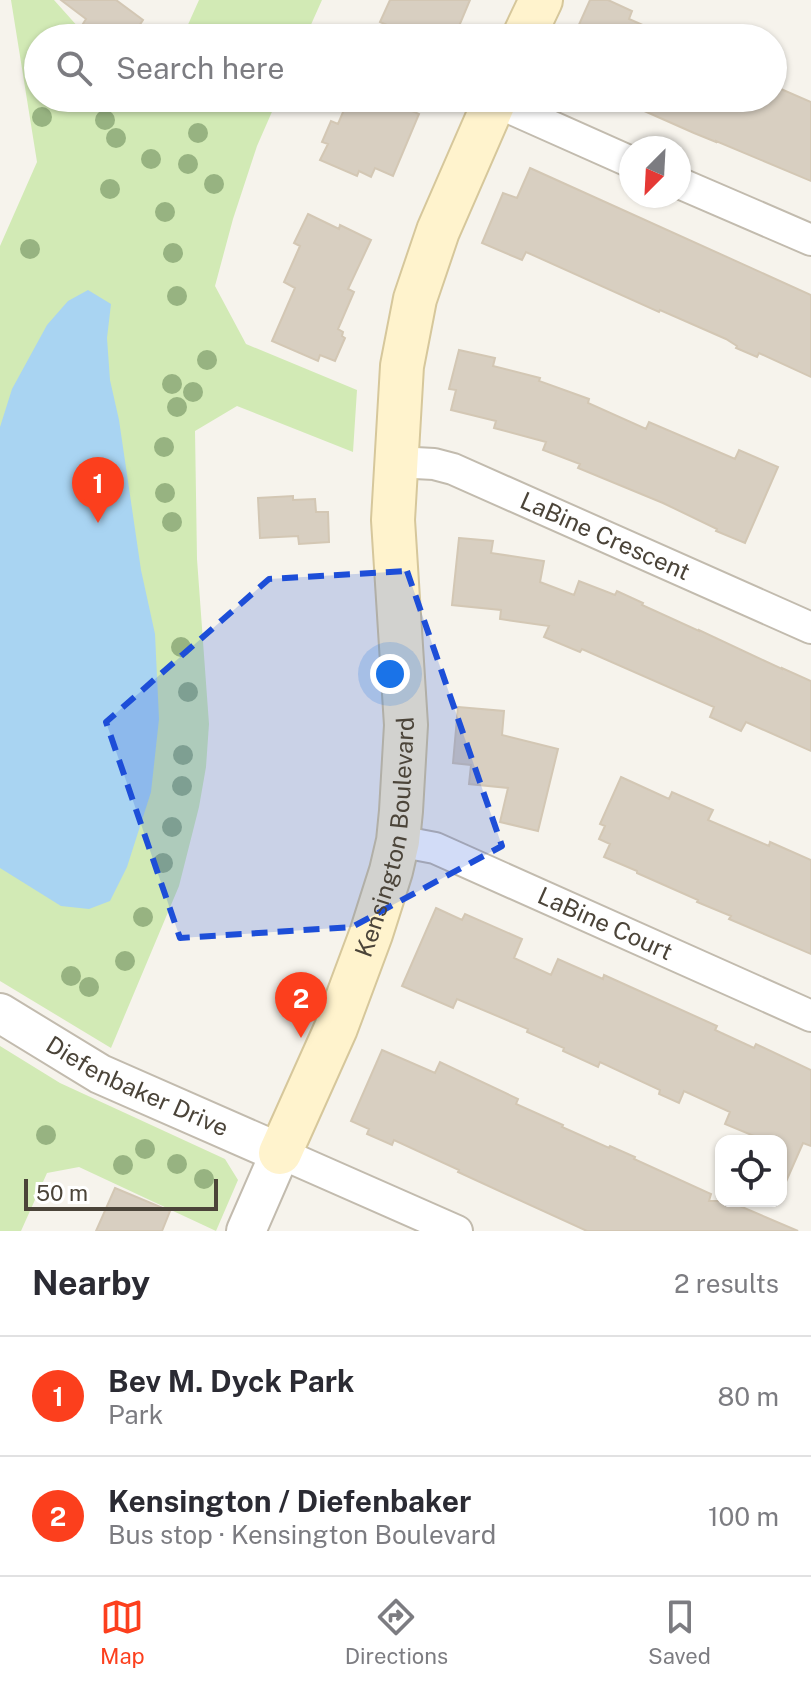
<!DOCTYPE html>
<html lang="en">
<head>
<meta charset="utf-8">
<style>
	body { margin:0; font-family:"Public Sans",sans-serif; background:#f2f2f3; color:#2b2b33 }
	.controls { position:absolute; right:24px; bottom:24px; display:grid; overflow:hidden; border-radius:16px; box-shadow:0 2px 6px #0004 }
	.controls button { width:72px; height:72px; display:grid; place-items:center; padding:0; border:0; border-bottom:2px solid #e1e1e2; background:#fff; color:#2b2b33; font:40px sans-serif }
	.compass { position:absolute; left:619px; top:136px; width:72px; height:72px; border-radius:50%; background:#fff; box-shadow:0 2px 6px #0004; rotate:204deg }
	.scale { position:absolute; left:24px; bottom:20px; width:194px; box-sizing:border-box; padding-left:8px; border:4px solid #4b4439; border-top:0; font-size:22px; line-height:28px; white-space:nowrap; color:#4b4439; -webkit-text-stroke:6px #fff; paint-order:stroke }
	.you { position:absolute; left:390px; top:674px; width:28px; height:28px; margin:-20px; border:6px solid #fff; border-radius:50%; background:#1a73e8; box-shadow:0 0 0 12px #1a73e833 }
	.badge { display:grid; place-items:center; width:52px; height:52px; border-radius:50%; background:#fc3f1d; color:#fff; font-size:26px; font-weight:700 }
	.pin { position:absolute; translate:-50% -66px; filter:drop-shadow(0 2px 4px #0008) }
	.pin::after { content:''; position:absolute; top:42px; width:28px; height:24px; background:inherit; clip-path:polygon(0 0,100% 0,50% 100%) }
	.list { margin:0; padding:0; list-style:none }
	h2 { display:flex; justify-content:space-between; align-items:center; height:104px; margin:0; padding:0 32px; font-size:34px }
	h2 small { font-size:26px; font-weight:400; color:#7c7c81 }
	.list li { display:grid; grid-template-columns:52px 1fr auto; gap:24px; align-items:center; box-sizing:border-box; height:120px; padding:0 32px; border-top:2px solid #e1e1e2 }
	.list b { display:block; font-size:30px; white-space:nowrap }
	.list p { margin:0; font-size:26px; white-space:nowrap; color:#7c7c81 }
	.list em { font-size:26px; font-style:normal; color:#7c7c81 }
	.icon { flex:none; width:44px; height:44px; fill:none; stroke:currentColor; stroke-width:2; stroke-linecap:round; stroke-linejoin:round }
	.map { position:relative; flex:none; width:811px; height:1231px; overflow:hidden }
	.search { position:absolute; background:#fff; box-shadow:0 2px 6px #0004; left:24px; right:24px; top:24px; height:88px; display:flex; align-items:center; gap:20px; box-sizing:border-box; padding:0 28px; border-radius:44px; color:#7c7c81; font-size:30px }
	.sheet { height:344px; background:#fff }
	nav { display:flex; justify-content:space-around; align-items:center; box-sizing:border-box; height:112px; border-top:2px solid #e1e1e2; background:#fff; font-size:22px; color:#7c7c81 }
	nav a { display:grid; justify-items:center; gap:4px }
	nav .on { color:#fc3f1d }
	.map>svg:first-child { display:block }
	.green { fill:#d2eab5 }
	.water { fill:#a9d4f2 }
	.building { fill:#d8cfc1; stroke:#d3c7b4; stroke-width:2 }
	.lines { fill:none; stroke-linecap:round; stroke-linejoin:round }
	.minor-casing { stroke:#c2bbae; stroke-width:34 }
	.tertiary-casing { stroke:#c2bbae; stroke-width:42 }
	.secondary-casing { stroke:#d6c79b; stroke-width:46 }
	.minor { stroke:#fff; stroke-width:30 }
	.tertiary { stroke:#fff; stroke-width:38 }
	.secondary { stroke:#fff3cd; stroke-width:42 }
	.tree { fill:#97b381 }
	.marked { fill:#1d4ed8; fill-opacity:0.2; stroke:#1d4ed8; stroke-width:6; stroke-dasharray:16 10; stroke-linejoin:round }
	.labels { text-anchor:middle; stroke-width:7; stroke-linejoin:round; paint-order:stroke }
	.street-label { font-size:24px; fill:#4b4439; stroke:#fff }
</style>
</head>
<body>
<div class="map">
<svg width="811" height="1231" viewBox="0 0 811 1231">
	<rect width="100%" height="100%" fill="#f6f3ec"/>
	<!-- green -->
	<path class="green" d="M11,0h43l34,38h-50v60h240l-21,48 -24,73 -18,67 31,58 111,46 -4,62 -116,-46 -42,25 2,128 12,165 -3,43 -7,40 -20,79 -68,162 -111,-67v-735l37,-84z
		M199,0h123l-17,38h-123z
		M0,1046l60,37 165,76 13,21 -22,51 -137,-64 -32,6 -26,58h-21z"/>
	<!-- water -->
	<path class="water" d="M88,290l23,14 -4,34 3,42 9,40 22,150 14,64 4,85 -8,73 -24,75 -17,34 -21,8 -28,-3 -61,-38v-441l12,-38 35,-64 21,-24z"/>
	<!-- building -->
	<path class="building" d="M61,0h55l27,20 -4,6 16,12h-59l-15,-11 5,-8z
		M390,0h80l-16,38h-38l-36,-16z
		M590,0h18l24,11 -3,8 43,19h-99z
		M774,86l37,16v79l-95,-40v1l-22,-9 -79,-35h158z
		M349,98h53l-3,7 20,9 -26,62 -18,-8 -4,9 -12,-6 -2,5 -37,-16 8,-16 -6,-2 9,-21 7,3z
		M530,168l281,127v82l-52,-24 -2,4 -21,-9 1,-2 -11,-7 -66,-29 -1,2 -133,-60 -4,8 -40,-17 21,-50 14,5z
		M308,214l31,15 1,-4 31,15 -23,49 6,3 -16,37 5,3 -1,4 3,2 -10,23 -15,-6 -2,6 -46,-20 23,-53 -11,-6 16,-36 -6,-3z
		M459,350l36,8 -2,8 47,12 -1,3 50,18 -1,4 58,26 3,-7 86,37 4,-9 39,17 -33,76 -29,-12 1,-2 -54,-26 -85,-35 2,-4 -37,-14 3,-8 -52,-14 2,-7 -45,-11 5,-20 -7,-1z
		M293,496v4l22,-1 1,13h12l1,30 -30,2 -1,-8 -38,2 -2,-40z
		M459,538l34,3 -2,12 53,8 -4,21 34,13 5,-14 36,14 2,-4 26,12 -1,2 57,26v-1l83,39v-1l29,13v70l-65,-29 -5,9 -31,-14 4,-10 -132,-58 -2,3 -36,-15 5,-11 -49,-7 1,-9 -49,-5z
		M458,707l46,4 -2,24 56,14 -20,82 -38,-9 8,-34 -39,-4 2,-19 -18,-2z
		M621,777l48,22 3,-7 41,18 -5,10 61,26 1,-4 41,18v94l-82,-35 2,-3 -34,-14 1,-2 -61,-27v-2l-33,-14 6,-13 -11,-5 6,-13 -5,-2z
		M436,908l26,12 3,-6 57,25 -8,19 37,17 7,-16 45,20 1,-4 113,51 -2,4 39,18 2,-4 55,26v76l-8,-3 -22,50v-52h-15l-41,-17 5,-12 -46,-21 -5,12 -20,-9 1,-4 -60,-28 -2,5 -35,-16 1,-3 -37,-16 1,-3 -71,-30 -4,9 -51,-22z
		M382,1050l53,23 5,-11 78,37 -2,5 47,21 -1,2 47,21 1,-2 25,11 -1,2 77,35 -2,7h19l70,30h-211l-129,-59 1,-2 -65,-30 -2,5 -25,-11 2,-5 -18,-8z
		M115,1188l55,23 -8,20h-66z"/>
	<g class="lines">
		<!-- minor casing -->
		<g class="minor-casing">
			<g id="minor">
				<path d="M494,101l137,61"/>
				<path d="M679,183l132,57"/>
				<path id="s1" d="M396,462l38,2 19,5 358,159"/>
				<path id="s2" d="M398,841l37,7 376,168"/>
				<path d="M280,1153l177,78"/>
			</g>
		</g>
		<!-- tertiary casing -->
		<g class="tertiary-casing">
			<g id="tertiary">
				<path id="s3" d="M0,1013l100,61 180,79 -34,78"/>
			</g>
		</g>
		<!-- secondary casing -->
		<g class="secondary-casing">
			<g id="secondary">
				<path d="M523,38l18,-38"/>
				<path id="s4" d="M280,1153l56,-125 35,-94 20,-63 7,-30 3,-30 5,-86 -13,-205 9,-154 13,-67 23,-68 58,-133"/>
			</g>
		</g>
		<!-- minor -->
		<use href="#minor" class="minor"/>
		<!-- tertiary -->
		<use href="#tertiary" class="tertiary"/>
		<!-- secondary -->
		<use href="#secondary" class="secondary"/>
	</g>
	<!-- trees -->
	<g class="tree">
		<circle cx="42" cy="117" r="10"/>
		<circle cx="105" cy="120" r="10"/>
		<circle cx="198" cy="133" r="10"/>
		<circle cx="116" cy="138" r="10"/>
		<circle cx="151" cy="159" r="10"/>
		<circle cx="188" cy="164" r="10"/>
		<circle cx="214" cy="184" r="10"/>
		<circle cx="110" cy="189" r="10"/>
		<circle cx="165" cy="212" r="10"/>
		<circle cx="30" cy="249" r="10"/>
		<circle cx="173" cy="253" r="10"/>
		<circle cx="177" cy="296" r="10"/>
		<circle cx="207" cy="360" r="10"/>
		<circle cx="172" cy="384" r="10"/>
		<circle cx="193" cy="392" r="10"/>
		<circle cx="177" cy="407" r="10"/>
		<circle cx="164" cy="447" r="10"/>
		<circle cx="165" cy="493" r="10"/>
		<circle cx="172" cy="522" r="10"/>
		<circle cx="181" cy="647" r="10"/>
		<circle cx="188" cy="692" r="10"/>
		<circle cx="183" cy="755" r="10"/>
		<circle cx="182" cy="786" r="10"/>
		<circle cx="172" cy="827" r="10"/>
		<circle cx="163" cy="863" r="10"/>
		<circle cx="143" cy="917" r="10"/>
		<circle cx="125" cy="961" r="10"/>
		<circle cx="71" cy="976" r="10"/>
		<circle cx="89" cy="987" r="10"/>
		<circle cx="46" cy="1135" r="10"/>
		<circle cx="145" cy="1149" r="10"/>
		<circle cx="177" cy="1164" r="10"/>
		<circle cx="123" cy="1165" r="10"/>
		<circle cx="204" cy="1179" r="10"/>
	</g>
	<!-- marked area -->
	<path class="marked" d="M407,571l95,275 -150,81 -172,11 -74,-216 163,-143z"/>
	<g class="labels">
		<!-- street labels -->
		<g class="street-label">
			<text dy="8" stroke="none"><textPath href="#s1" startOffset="224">LaBine Crescent</textPath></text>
			<text dy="8" stroke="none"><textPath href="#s4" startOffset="336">Kensington Boulevard</textPath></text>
			<text dy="8" stroke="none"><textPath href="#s2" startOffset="224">LaBine Court</textPath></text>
			<text dy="8" stroke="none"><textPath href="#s3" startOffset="156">Diefenbaker Drive</textPath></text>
		</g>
	</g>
</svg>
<div class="controls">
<button><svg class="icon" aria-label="locate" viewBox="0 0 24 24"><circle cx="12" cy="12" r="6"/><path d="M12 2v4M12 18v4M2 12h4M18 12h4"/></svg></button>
</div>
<svg class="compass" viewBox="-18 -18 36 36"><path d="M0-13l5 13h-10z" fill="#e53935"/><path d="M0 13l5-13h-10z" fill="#7c7c81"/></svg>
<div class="scale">50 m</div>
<div class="you"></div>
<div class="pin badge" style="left:98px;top:523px">1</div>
<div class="pin badge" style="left:301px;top:1038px">2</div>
<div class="search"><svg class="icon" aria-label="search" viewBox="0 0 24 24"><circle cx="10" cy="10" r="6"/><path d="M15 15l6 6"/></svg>Search here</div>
</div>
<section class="sheet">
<h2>Nearby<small>2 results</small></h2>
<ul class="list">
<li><span class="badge">1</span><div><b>Bev M. Dyck Park</b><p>Park</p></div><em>80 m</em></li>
<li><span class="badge">2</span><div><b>Kensington / Diefenbaker</b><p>Bus stop · Kensington Boulevard</p></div><em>100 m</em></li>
</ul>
</section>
<nav>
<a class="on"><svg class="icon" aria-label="map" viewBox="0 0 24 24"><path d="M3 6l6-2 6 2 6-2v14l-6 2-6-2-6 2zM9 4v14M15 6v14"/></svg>Map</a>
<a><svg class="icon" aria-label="directions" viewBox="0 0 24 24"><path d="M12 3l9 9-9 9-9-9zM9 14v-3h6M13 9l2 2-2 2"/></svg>Directions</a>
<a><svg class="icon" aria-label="saved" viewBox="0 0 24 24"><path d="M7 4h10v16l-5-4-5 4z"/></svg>Saved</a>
</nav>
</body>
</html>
